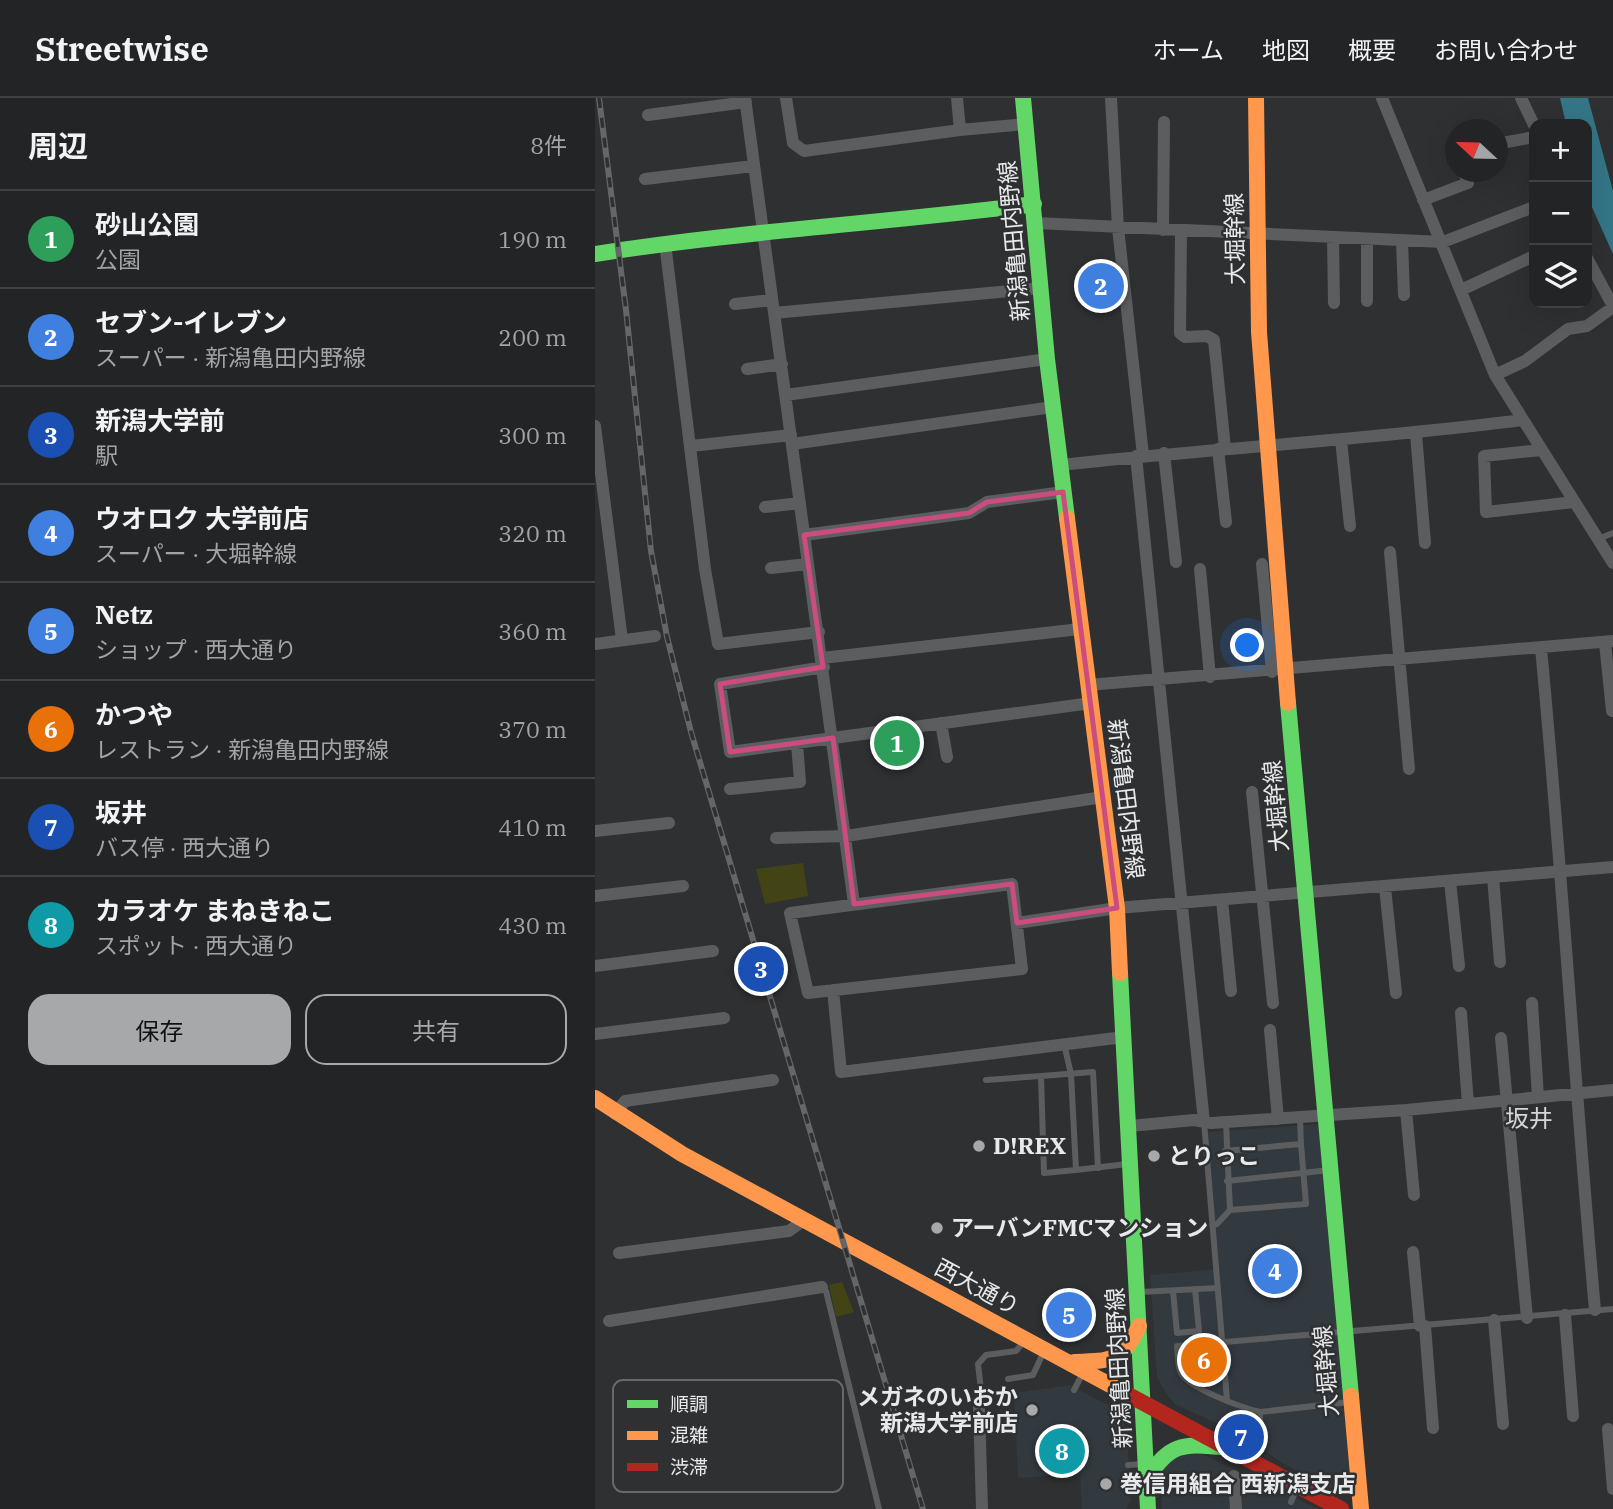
<!DOCTYPE html>
<html lang="ja">
<head>
<meta charset="utf-8">
<style>
	body { margin:0; font-family:"IBM Plex Serif","Noto Sans JP",serif; background:#2b2c2d; color:#f1f3f6 }
	.controls { position:absolute; right:21px; top:21px; display:grid; overflow:hidden; border-radius:14px; box-shadow:0 7px 28px #0002 }
	.controls button { width:63px; height:63px; display:grid; place-items:center; padding:0; border:0; border-bottom:2px solid #404142; background:#232425; color:#f1f3f6; font:35px sans-serif }
	.compass { position:absolute; left:850px; top:21px; width:63px; height:63px; border-radius:50%; background:#232425; box-shadow:0 7px 28px #0002; rotate:292deg }
	.you { position:absolute; left:653px; top:548px; width:24px; height:24px; margin:-18px; border:5px solid #fff; border-radius:50%; background:#1a73e8; box-shadow:0 0 0 10px #1a73e833 }
	.badge { display:grid; place-items:center; width:46px; height:46px; border-radius:50%; background:#a7a8aa; color:#fff; font-size:23px; font-weight:700 }
	.pin { position:absolute; translate:-50% -50%; border:4px solid #fff; box-shadow:0 2px 7px #0006 }
	.list { margin:0; padding:0; list-style:none }
	h2 { display:flex; justify-content:space-between; align-items:center; height:91px; margin:0; padding:0 28px; font-size:30px }
	h2 small { font-size:23px; font-weight:400; color:#a3a4a7 }
	.list li { display:grid; grid-template-columns:46px 1fr auto; gap:21px; align-items:center; box-sizing:border-box; height:98px; padding:0 28px; border-top:2px solid #404142 }
	.list b { display:block; font-size:26px; white-space:nowrap }
	.list p { margin:0; font-size:23px; white-space:nowrap; color:#a3a4a7 }
	.list em { font-size:23px; font-style:normal; color:#a3a4a7 }
	.actions { display:flex; gap:14px; padding:21px 28px }
	.actions a { flex:1; padding:16px 0; border:2px solid #a7a8aa; border-radius:21px; text-align:center; font-size:24px; color:#a7a8aa }
	.actions .main { background:#a7a8aa; color:#111 }
	.icon { flex:none; width:38px; height:38px; fill:none; stroke:currentColor; stroke-width:2; stroke-linecap:round; stroke-linejoin:round }
	.map { position:relative; flex:none; width:1018px; height:1411px; overflow:hidden }
	header { display:flex; align-items:center; gap:42px; box-sizing:border-box; height:98px; padding:0 35px; background:#232425; border-bottom:2px solid #404142 }
	header strong { font-size:33px }
	nav { display:flex; gap:38px; margin-inline-start:auto; font-size:24px }
	main { display:flex }
	aside { flex:1; background:#232425 }
	.map>svg:first-child { display:block }
	.built { fill:#32393f }
	.green { fill:#434415 }
	.water { fill:#347687 }
	.lines { fill:none; stroke-linecap:round; stroke-linejoin:round }
	.lane { stroke:#5c5d5e; stroke-width:6 }
	.street { stroke:#5c5d5e; stroke-width:12 }
	.fast { stroke:#63d668; stroke-width:16 }
	.slow { stroke:#ff974d; stroke-width:16 }
	.jam { stroke:#b3261e; stroke-width:16 }
	.rail-casing { stroke:#656667; stroke-width:6 }
	.rail { stroke:#2e3032; stroke-width:3.5; stroke-dasharray:10; stroke-linecap:butt }
	.marked { fill:none; stroke:#cb4c7f; stroke-width:5; stroke-linejoin:round }
	.poi-dot { fill:#a7a8aa; stroke:#2e3032; stroke-width:2.5 }
	.labels { text-anchor:middle; stroke-width:5; stroke-linejoin:round; paint-order:stroke }
	.street-label { font-size:23px; fill:#e7e9eb; stroke:#2e3032 }
	.poi-label { font-size:23px; font-weight:bold; fill:#e7e9eb; stroke:#2e3032; text-anchor:start }
	.neighbourhood-label { font-size:24px; fill:#d3d7d9; stroke:#2e3032 }
	.key { fill:#2e3032; stroke:#66686a; stroke-width:2 }
	.key-label { font-size:19px; fill:#e7e9eb }
</style>
</head>
<body>
<header>
<strong>Streetwise</strong>
<nav><a>ホーム</a><a>地図</a><a>概要</a><a>お問い合わせ</a></nav>
</header>
<main>
<aside>
<h2>周辺<small>8件</small></h2>
<ul class="list">
<li><span class="badge" style="background:#2e9e5b">1</span><div><b>砂山公園</b><p>公園</p></div><em>190 m</em></li>
<li><span class="badge" style="background:#3f7fe0">2</span><div><b>セブン-イレブン</b><p>スーパー · 新潟亀田内野線</p></div><em>200 m</em></li>
<li><span class="badge" style="background:#1a4fb4">3</span><div><b>新潟大学前</b><p>駅</p></div><em>300 m</em></li>
<li><span class="badge" style="background:#3f7fe0">4</span><div><b>ウオロク 大学前店</b><p>スーパー · 大堀幹線</p></div><em>320 m</em></li>
<li><span class="badge" style="background:#3f7fe0">5</span><div><b>Netz</b><p>ショップ · 西大通り</p></div><em>360 m</em></li>
<li><span class="badge" style="background:#e8710a">6</span><div><b>かつや</b><p>レストラン · 新潟亀田内野線</p></div><em>370 m</em></li>
<li><span class="badge" style="background:#1a4fb4">7</span><div><b>坂井</b><p>バス停 · 西大通り</p></div><em>410 m</em></li>
<li><span class="badge" style="background:#0f9aa8">8</span><div><b>カラオケ まねきねこ</b><p>スポット · 西大通り</p></div><em>430 m</em></li>
</ul>
<div class="actions"><a class="main">保存</a><a>共有</a></div>
</aside>
<div class="map">
<svg width="1018" height="1411" viewBox="0 0 1018 1411">
	<rect width="100%" height="100%" fill="#2f3031"/>
	<!-- built -->
	<path class="built" d="M725,1026l30,358 -11,10 -57,-29 -43,-29 -64,-30 -7,-8 -11,-18 -7,-103 69,-6 -12,-137z
		M475,1287l40,21 13,15 4,10 4,69 -5,9h-44l-2,-35 -62,4 -4,-85z
		M603,1355l8,3 112,53h-156v-33l4,-13 9,-9z"/>
	<!-- green -->
	<path class="green" d="M316,634l2,19 -30,4 -3,-19z
		M208,765l5,33 -43,8 -9,-35z
		M247,1184l12,30 -18,5 -7,-32z"/>
	<!-- water -->
	<path class="water" d="M965,0h28l25,93v63l-26,-58v-72h-21z"/>
	<g class="lines">
		<!-- lane -->
		<path class="lane" d="M1003,441l15,-6
			M469,946l7,30 5,96 51,-6
			M391,982l55,-4
			M705,1020l1,26
			M609,1024l23,278
			M630,1053l76,-7 5,60 -76,6
			M481,1072l-32,3 -3,-97 52,-4 5,96
			M632,1083l103,-11
			M617,1127l5,-1 13,-14 -4,-88
			M227,1189l4,4 53,218
			M578,1193l4,42 22,-2 -4,-42
			M546,1194l76,-4
			M413,1281l25,-4 11,-24
			M386,1292l-3,-26 8,-9 30,-4 9,-11
			M479,1292l9,-17
			M665,1314c-17,-4 -72,-24 -79,-39 -4,-7 -3,-19 -4,-27l436,-37
			M652,1356l13,-30v-12l90,-10
			M533,1367l16,-1
			M696,1404l6,-14"/>
		<!-- street -->
		<path class="street" d="M150,0l109,806
			M191,0l7,45 11,8 156,-21
			M362,0l3,32 66,-6
			M516,0l7,130 25,227
			M787,0l113,277 118,188
			M926,0l13,27
			M53,17l98,-13
			M902,46l37,-7
			M50,81l108,-13
			M828,102l45,-17 -4,-11
			M441,125l407,19 88,-34
			M568,132l1,-108
			M586,133l-1,102 5,4 22,-1 7,4 11,108
			M738,139l1,66
			M772,141v62
			M807,143l2,54
			M70,145l40,326 13,75 101,-12
			M992,160l26,48
			M866,192l73,-34
			M140,206l37,-4
			M179,215l267,-25
			M152,271l35,-5
			M900,277l30,-14 43,-32 19,-3 26,-19
			M191,297l261,-36
			M0,328l27,214
			M821,336l9,109
			M746,342l9,86
			M197,346l261,-37
			M96,348l100,-11
			M623,351l8,73
			M946,352l-57,6 2,56 88,-10
			M569,355l12,109
			M541,358l68,666
			M465,367c154,-17 308,-25 462,-45
			M170,409l35,-4
			M209,437l165,-22 18,-11 76,-10
			M795,454l19,217
			M667,466l10,108
			M176,470l37,-4
			M605,471l10,108
			M1010,545l7,68
			M0,546l60,-8
			M946,550c21,221 34,442 54,662
			M227,560l258,-29
			M229,569l-104,17 10,68 361,-49
			M493,587l525,-44
			M346,625l6,34
			M135,691l70,-7 -3,-39
			M657,694l21,211
			M0,733l74,-8
			M181,740l70,-2 257,-39
			M898,779l7,85
			M855,783l9,85
			M417,786l10,85 -214,24 -18,-80z
			M790,789l11,106
			M0,798l88,-10
			M627,802l9,91
			M422,825l100,-15 496,-41
			M0,868l118,-15
			M238,892l8,82 283,-35
			M937,905l6,94
			M866,915l7,91
			M675,932l8,89
			M0,936l129,-16
			M906,940l26,280
			M811,1012l8,85
			M20,1016l10,-13 148,-21
			M535,1028l64,-6 17,3 195,-13 207,-20
			M818,1154l7,74
			M24,1155l170,-22 15,-11
			M970,1217l8,101
			M899,1222l9,104
			M14,1223l213,-34
			M830,1228l8,102
			M384,1309l3,102
			M1013,1331l5,60
			M639,1378l2,33"/>
		<!-- fast -->
		<path class="fast" d="M428,0l24,261 20,159
			M0,156c145,-23 293,-31 439,-50
			M693,605l63,693
			M525,875l28,536
			M552,1381c22,-35 35,-36 74,-32"/>
		<!-- slow -->
		<path class="slow" d="M661,0l3,234 29,371
			M472,420l50,390 3,65
			M0,1000l87,56 441,238
			M479,1264c37,-1 49,-1 65,-36
			M756,1298l10,113"/>
		<!-- jam -->
		<path class="jam" d="M528,1294l218,117"/>
		<!-- rail casing -->
		<g class="rail-casing">
			<path id="rail" d="M4,0l27,212 25,241 16,86 24,95 232,777"/>
		</g>
		<!-- rail -->
		<use href="#rail" class="rail"/>
	</g>
	<!-- marked area -->
	<path class="marked" d="M468,394l54,416 -100,15 -5,-39 -158,20 -21,-166 -103,14 -10,-68 103,-17 -19,-132 165,-22 18,-11z"/>
	<!-- markers -->
	<g class="poi-dot">
		<circle cx="384" cy="1048" r="7"/>
		<circle cx="559" cy="1058" r="7"/>
		<circle cx="342" cy="1130" r="7"/>
		<circle cx="437" cy="1312" r="7"/>
		<circle cx="511" cy="1386" r="7"/>
	</g>
	<g class="labels">
		<!-- street labels -->
		<g class="street-label">
			<text transform="translate(640 141) rotate(-91)" y="8">大堀幹線</text>
			<text transform="translate(419 143) rotate(-95)" y="8">新潟亀田内野線</text>
			<text transform="translate(531 701) rotate(83)" y="8">新潟亀田内野線</text>
			<text transform="translate(681 708) rotate(-95)" y="8">大堀幹線</text>
			<text transform="translate(382 1189) rotate(28)" y="8">西大通り</text>
			<text transform="translate(524 1270) rotate(-93)" y="8">新潟亀田内野線</text>
			<text transform="translate(731 1273) rotate(-95)" y="8">大堀幹線</text>
		</g>
		<!-- poi labels -->
		<g class="poi-label">
			<text x="398" y="1056">D!REX</text>
			<text x="573" y="1066">とりっこ</text>
			<text x="356" y="1138">アーバンFMCマンション</text>
			<text x="423" y="1307" text-anchor="end">メガネのいおか<tspan x="423" dy="26">新潟大学前店</tspan></text>
			<text x="525" y="1394">巻信用組合 西新潟支店</text>
		</g>
		<!-- neighbourhood labels -->
		<g class="neighbourhood-label">
			<text x="934" y="1029">坂井</text>
		</g>
	</g>
	<!-- legend -->
	<rect x="18" y="1282" width="230" height="112" rx="10" class="key"/>
	<rect x="32" y="1302" width="31" height="8" fill="#63d668"/>
	<rect x="32" y="1333" width="31" height="9" fill="#ff974d"/>
	<rect x="32" y="1365" width="31" height="8" fill="#b3261e"/>
	<g class="key-label">
		<text x="75" y="1313">順調</text>
		<text x="75" y="1344">混雑</text>
		<text x="75" y="1376">渋滞</text>
	</g>
</svg>
<div class="controls">
<button>+</button>
<button>−</button>
<button><svg class="icon" aria-label="layers" viewBox="0 0 24 24"><path d="M12 4l9 5-9 5-9-5zM3 14l9 5 9-5"/></svg></button>
</div>
<svg class="compass" viewBox="-18 -18 36 36"><path d="M0-13l5 13h-10z" fill="#e53935"/><path d="M0 13l5-13h-10z" fill="#a3a4a7"/></svg>
<div class="you"></div>
<div class="pin badge" style="left:302px;top:645px;background:#2e9e5b">1</div>
<div class="pin badge" style="left:506px;top:188px;background:#3f7fe0">2</div>
<div class="pin badge" style="left:166px;top:871px;background:#1a4fb4">3</div>
<div class="pin badge" style="left:680px;top:1173px;background:#3f7fe0">4</div>
<div class="pin badge" style="left:474px;top:1217px;background:#3f7fe0">5</div>
<div class="pin badge" style="left:609px;top:1262px;background:#e8710a">6</div>
<div class="pin badge" style="left:646px;top:1339px;background:#1a4fb4">7</div>
<div class="pin badge" style="left:467px;top:1353px;background:#0f9aa8">8</div>
</div>
</main>
</body>
</html>
